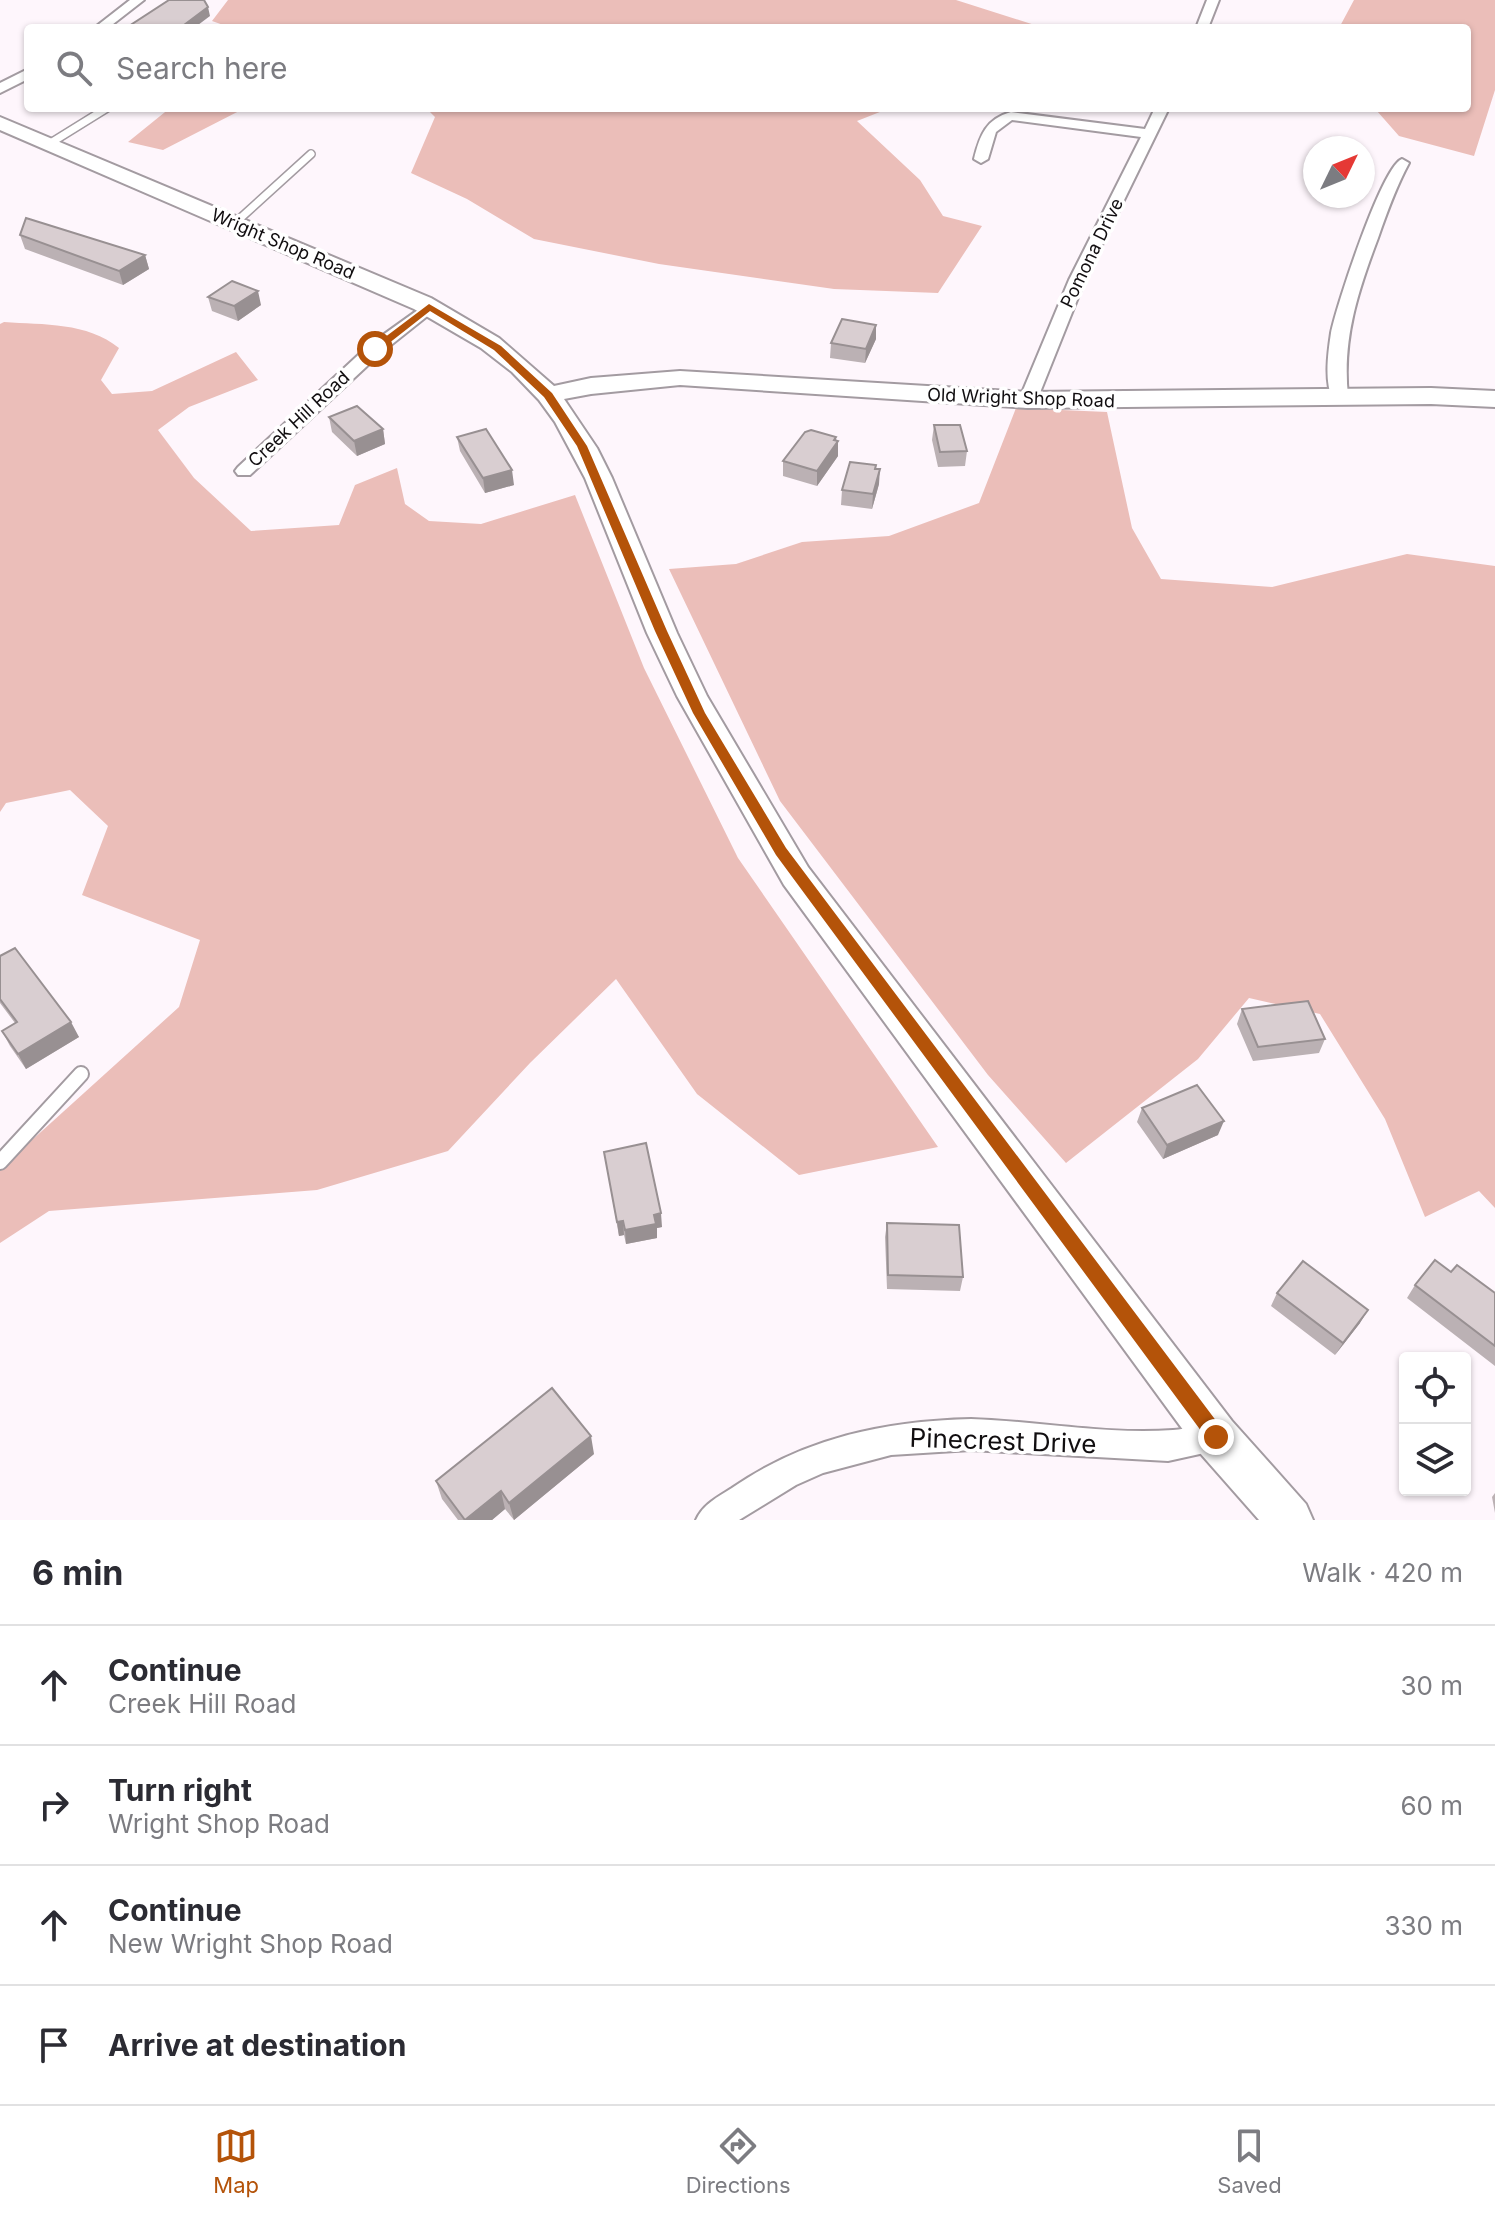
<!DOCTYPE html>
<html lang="en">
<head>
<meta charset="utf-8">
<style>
	body { margin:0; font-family:Inter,sans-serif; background:#f7f7f7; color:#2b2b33 }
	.controls { position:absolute; right:24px; bottom:24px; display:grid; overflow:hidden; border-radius:8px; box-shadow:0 2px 6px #0004 }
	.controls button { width:72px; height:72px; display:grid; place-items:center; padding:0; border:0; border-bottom:2px solid #e1e1e2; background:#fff; color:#2b2b33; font:40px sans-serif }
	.compass { position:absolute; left:1303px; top:136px; width:72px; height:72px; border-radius:50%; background:#fff; box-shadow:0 2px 6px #0004; rotate:47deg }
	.stop { position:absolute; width:24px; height:24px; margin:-18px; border:6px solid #b45309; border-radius:50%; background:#fff }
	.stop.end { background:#b45309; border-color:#fff; box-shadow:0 2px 8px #0008 }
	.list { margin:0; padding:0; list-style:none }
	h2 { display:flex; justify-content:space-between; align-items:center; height:104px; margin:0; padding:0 32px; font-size:34px }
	h2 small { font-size:26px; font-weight:400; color:#7c7c81 }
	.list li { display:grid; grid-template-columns:52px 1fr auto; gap:24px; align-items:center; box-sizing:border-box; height:120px; padding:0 32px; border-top:2px solid #e1e1e2 }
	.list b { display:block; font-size:30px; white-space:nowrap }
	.list p { margin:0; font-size:26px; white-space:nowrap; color:#7c7c81 }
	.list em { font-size:26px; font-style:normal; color:#7c7c81 }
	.icon { flex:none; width:44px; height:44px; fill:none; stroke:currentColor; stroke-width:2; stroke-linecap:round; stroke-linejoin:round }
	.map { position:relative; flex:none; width:1495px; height:1520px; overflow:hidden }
	.search { position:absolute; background:#fff; box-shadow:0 2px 6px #0004; left:24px; right:24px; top:24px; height:88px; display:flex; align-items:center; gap:20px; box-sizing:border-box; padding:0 28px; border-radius:8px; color:#7c7c81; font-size:30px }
	.sheet { height:584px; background:#fff }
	nav { display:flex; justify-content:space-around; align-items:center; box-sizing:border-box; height:112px; border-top:2px solid #e1e1e2; background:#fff; font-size:22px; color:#7c7c81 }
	nav a { display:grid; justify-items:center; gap:4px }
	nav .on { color:#b45309 }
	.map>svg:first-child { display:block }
	.forest { fill:#ebbeb9 }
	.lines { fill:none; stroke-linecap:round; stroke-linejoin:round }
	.lane-far1-casing { stroke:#a39ba1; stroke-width:10 }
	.lane-casing { stroke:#a39ba1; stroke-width:18 }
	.street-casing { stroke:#a39ba1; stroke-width:4 }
	.secondary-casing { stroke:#a39ba1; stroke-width:4 }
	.lane-far1 { stroke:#fff; stroke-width:7 }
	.lane { stroke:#fff; stroke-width:14 }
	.street { fill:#fff; fill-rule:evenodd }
	.secondary { fill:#fff; fill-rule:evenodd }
	.wall { fill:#bbb1b4 }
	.shaded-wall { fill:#989092 }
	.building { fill:#d9ced1; stroke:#989092; stroke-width:2 }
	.route { fill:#b45309 }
	.labels { text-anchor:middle; stroke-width:7; stroke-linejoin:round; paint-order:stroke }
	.far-street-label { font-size:18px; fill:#110e10; stroke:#fff }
	.near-street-label { font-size:26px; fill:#110e10; stroke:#fff }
</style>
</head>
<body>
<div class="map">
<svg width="1495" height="1520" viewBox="0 0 1495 1520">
	<rect width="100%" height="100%" fill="#fef6fc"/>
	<!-- forest -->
	<path class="forest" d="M228,0h728l88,28h-812l-20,-7z
		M1354,0h141v90l-21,66 -75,-20 -22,-25 -8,-3h98v-80h-128z
		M170,108h75l-82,42 -35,-8z
		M426,108h464l-33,13 63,59 23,36 39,10 -44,67 -104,-4 -175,-25 -125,-25 -67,-40 -56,-26 24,-56z
		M4,322c40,3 83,0 115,26l-18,32 11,14 40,-3 84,-39 22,28 -69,27 -31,23 36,48 57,53 88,-6 16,-40 42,-17 8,36 24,17 52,3 94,-29 69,173 94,190 200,289 -139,28 -102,-81 -81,-115 -86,84 -82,88 -131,39 -268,21 -49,32v-74l179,-162 21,-67 -118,-45 26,-69 -38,-36 -64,13 -6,9v-488z
		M1016,408l91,4 25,116 29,51 111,8 135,-33 88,12v642l-16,-17 -54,26 -40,-98 -65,-105 -71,-16 -51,61 -132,104 -78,-88 -208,-274 -111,-232 67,-5 66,-22 87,-6 90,-33z"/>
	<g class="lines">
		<!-- lane-far1 casing -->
		<g class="lane-far1-casing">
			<path id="lane-far1" d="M49,144l58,-36
				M235,223l76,-69"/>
		</g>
		<!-- lane casing -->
		<g class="lane-casing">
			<path id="lane" d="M0,1162l81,-88"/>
		</g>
		<!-- street casing -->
		<g class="street-casing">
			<path id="street" d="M130,0h14l-36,28h-14z
				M1207,0h12l-11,28h-12z
				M28,69v10l-28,14v-10z
				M1155,108h14l-84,172 -48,120 -3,4h-12l-3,-4 50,-120 72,-143 -129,-17 -16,12 -8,27 -7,4 -7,-4c6,-24 12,-40 37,-47l134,17z
				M1402,159l7,4c-13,24 -22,49 -31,75 -20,53 -36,101 -30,158l-3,4h-12c-9,-18 -5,-47 -2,-67 5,-26 51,-167 71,-174z
				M429,302l6,2v6l-54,43 -131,122h-12l-3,-4 3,-4 131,-122z
				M971,1419c67,2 136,16 202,11 19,-1 36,-11 54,-4l4,11 -4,11 -59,13 -197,-11 -80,5 -68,18 -27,12 -57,35h-43c7,-16 22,-23 36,-32 72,-50 153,-67 239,-69z"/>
		</g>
		<!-- secondary casing -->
		<g class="secondary-casing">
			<path id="secondary" d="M0,117l431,181 68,40 55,48 37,-8 89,-7 348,21 403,-4 64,3v16l-64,-3 -403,4 -348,-23 -89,9 -27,5 33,49 15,30 65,155 30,63 101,171 424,554 74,83 7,16h-54l-59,-67 -416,-568 -107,-189 -30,-63 -62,-155 -30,-56 -16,-22 -27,-28 -31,-24 -67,-39 -414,-179z"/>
		</g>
		<!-- lane-far1 -->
		<use href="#lane-far1" class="lane-far1"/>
		<!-- lane -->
		<use href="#lane" class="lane"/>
		<!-- street -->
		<use href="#street" class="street"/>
		<!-- secondary -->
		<use href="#secondary" class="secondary"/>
	</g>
	<!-- wall -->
	<path class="wall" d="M20,235l125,20 4,14 -26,16 -98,-36z
		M208,297l53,8 -23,16 -26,-10z
		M876,325v14l-11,24 -35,-5 1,-15z
		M329,417l54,12 2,15 -28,12 -25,-24z
		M934,425l33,26 -2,15 -27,1 -6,-27z
		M457,437l57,48 -29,8 -25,-42z
		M836,437l2,19 -21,30 -34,-10v-15z
		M876,469l3,15 -7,25 -31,-4 1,-15z
		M0,956l79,81 -53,32 -16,-23 -8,-15 13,-8 -15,-20z
		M1242,1009l83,30 -6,14 -66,8 -16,-37z
		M1142,1108l76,27 -55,24 -26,-37z
		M604,1152l58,75 -5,1v10l-31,6 -2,-9 -5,1z
		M887,1223l76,54 -3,14 -73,-2 -2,-52z
		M1451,1272l44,21v73l-88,-68 8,-13z
		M1277,1293l83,30 -25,32 -64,-49z
		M594,1454l-80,66 -9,-11 -13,11h-34l-16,-21 -6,-18z
		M1495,1493v20l-3,-16z"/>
	<!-- shaded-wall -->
	<path class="shaded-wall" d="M208,7l2,9 -16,12h-14z
		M145,255l4,14 -26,16 -4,-14z
		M258,291l3,14 -23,16 -4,-15z
		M876,325v14l-11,24 1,-14z
		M383,429l2,15 -28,12 -3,-15z
		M836,437v7l2,-3v15l-21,30v-15z
		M880,469l-1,15 -7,25 1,-15z
		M512,470l2,15 -29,8 -2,-15z
		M71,1022l8,15 -53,32 -8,-15z
		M1224,1121l-6,14 -55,24 4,-14z
		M661,1213l1,14 -5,1v10l-31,6 -1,-14 29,-15z
		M623,1221l1,14 -5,1 -2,-14z
		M1368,1310l-8,13 -25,32 8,-12z
		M591,1436l3,18 -80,66 -5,-17z
		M501,1491l4,18 -13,11h-26z"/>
	<!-- building -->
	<path class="building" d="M169,0h35l4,7 -28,21h-54z
		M26,218l119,37 -26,16 -99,-36z
		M232,281l26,10 -24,15 -26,-9z
		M842,319l34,6 -10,24 -35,-6z
		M357,406l26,23 -29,12 -25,-24z
		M934,425h26l7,26 -27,1z
		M486,429l26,41 -29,8 -26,-41z
		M811,430l25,7 -2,3 4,1 -21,30 -34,-10 22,-29z
		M850,462l26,3 -1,4h5l-7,25 -31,-4z
		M15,948l56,74 -53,32 -16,-23 15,-9 -17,-23v-43z
		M1308,1001l17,38 -67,8 -16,-38z
		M1197,1085l27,36 -57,24 -25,-37z
		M646,1143l15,70 -7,2 2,9 -31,6 -2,-9 -6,1 -13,-70z
		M887,1223l72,2 4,52 -75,-2z
		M1435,1260l16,12 6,-7 38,28v53l-80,-61z
		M1303,1261l65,49 -25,33 -66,-50z
		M552,1388l39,48 -82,67 -8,-12 -36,29 -29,-39z"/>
	<!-- route -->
	<path class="route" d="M429,304l72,42 51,47 35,53 80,185 38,82 81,135 437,582 2,7 -2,6 -7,3 -6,-3 -434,-588 -83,-142 -38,-82 -78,-185 -33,-49 -50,-47 -64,-39 -51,40h-7v-4z"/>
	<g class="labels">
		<!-- far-street labels -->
		<g class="far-street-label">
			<text transform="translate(283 244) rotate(23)" y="6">Wright Shop Road</text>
			<text transform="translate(1092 253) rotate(-64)" y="6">Pomona Drive</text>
			<text transform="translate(1021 398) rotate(2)" y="6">Old Wright Shop Road</text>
			<text transform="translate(299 419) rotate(-43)" y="6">Creek Hill Road</text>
		</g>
		<!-- near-street labels -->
		<g class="near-street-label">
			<text transform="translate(1003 1441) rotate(2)" y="9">Pinecrest Drive</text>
		</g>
	</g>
</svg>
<div class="controls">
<button><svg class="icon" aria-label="locate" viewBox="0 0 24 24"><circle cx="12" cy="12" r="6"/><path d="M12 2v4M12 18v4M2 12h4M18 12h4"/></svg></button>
<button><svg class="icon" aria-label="layers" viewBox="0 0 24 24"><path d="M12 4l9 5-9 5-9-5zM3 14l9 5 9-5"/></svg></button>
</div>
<svg class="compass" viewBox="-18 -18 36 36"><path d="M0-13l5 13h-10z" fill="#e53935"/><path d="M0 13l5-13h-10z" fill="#7c7c81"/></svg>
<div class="stop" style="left:375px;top:349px"></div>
<div class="stop end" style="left:1216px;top:1437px"></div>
<div class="search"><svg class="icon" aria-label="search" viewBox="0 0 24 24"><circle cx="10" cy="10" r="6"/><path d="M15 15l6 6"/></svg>Search here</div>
</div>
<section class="sheet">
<h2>6 min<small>Walk · 420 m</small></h2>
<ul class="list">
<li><svg class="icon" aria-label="ahead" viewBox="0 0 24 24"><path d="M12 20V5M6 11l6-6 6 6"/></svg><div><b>Continue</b><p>Creek Hill Road</p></div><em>30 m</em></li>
<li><svg class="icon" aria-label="right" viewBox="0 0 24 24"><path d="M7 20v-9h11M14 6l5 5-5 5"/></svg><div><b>Turn right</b><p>Wright Shop Road</p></div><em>60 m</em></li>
<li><svg class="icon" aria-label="ahead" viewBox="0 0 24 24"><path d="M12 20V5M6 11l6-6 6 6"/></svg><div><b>Continue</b><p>New Wright Shop Road</p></div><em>330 m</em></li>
<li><svg class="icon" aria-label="arrive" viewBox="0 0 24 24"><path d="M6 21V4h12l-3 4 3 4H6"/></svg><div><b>Arrive at destination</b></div></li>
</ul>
</section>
<nav>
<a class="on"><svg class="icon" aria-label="map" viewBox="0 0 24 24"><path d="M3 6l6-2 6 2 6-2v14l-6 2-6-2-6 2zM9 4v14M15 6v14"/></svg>Map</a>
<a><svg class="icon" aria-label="directions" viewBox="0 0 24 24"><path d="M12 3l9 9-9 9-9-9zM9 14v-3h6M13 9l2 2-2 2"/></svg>Directions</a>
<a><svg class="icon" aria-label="saved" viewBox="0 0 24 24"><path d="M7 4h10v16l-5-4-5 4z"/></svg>Saved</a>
</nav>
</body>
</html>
